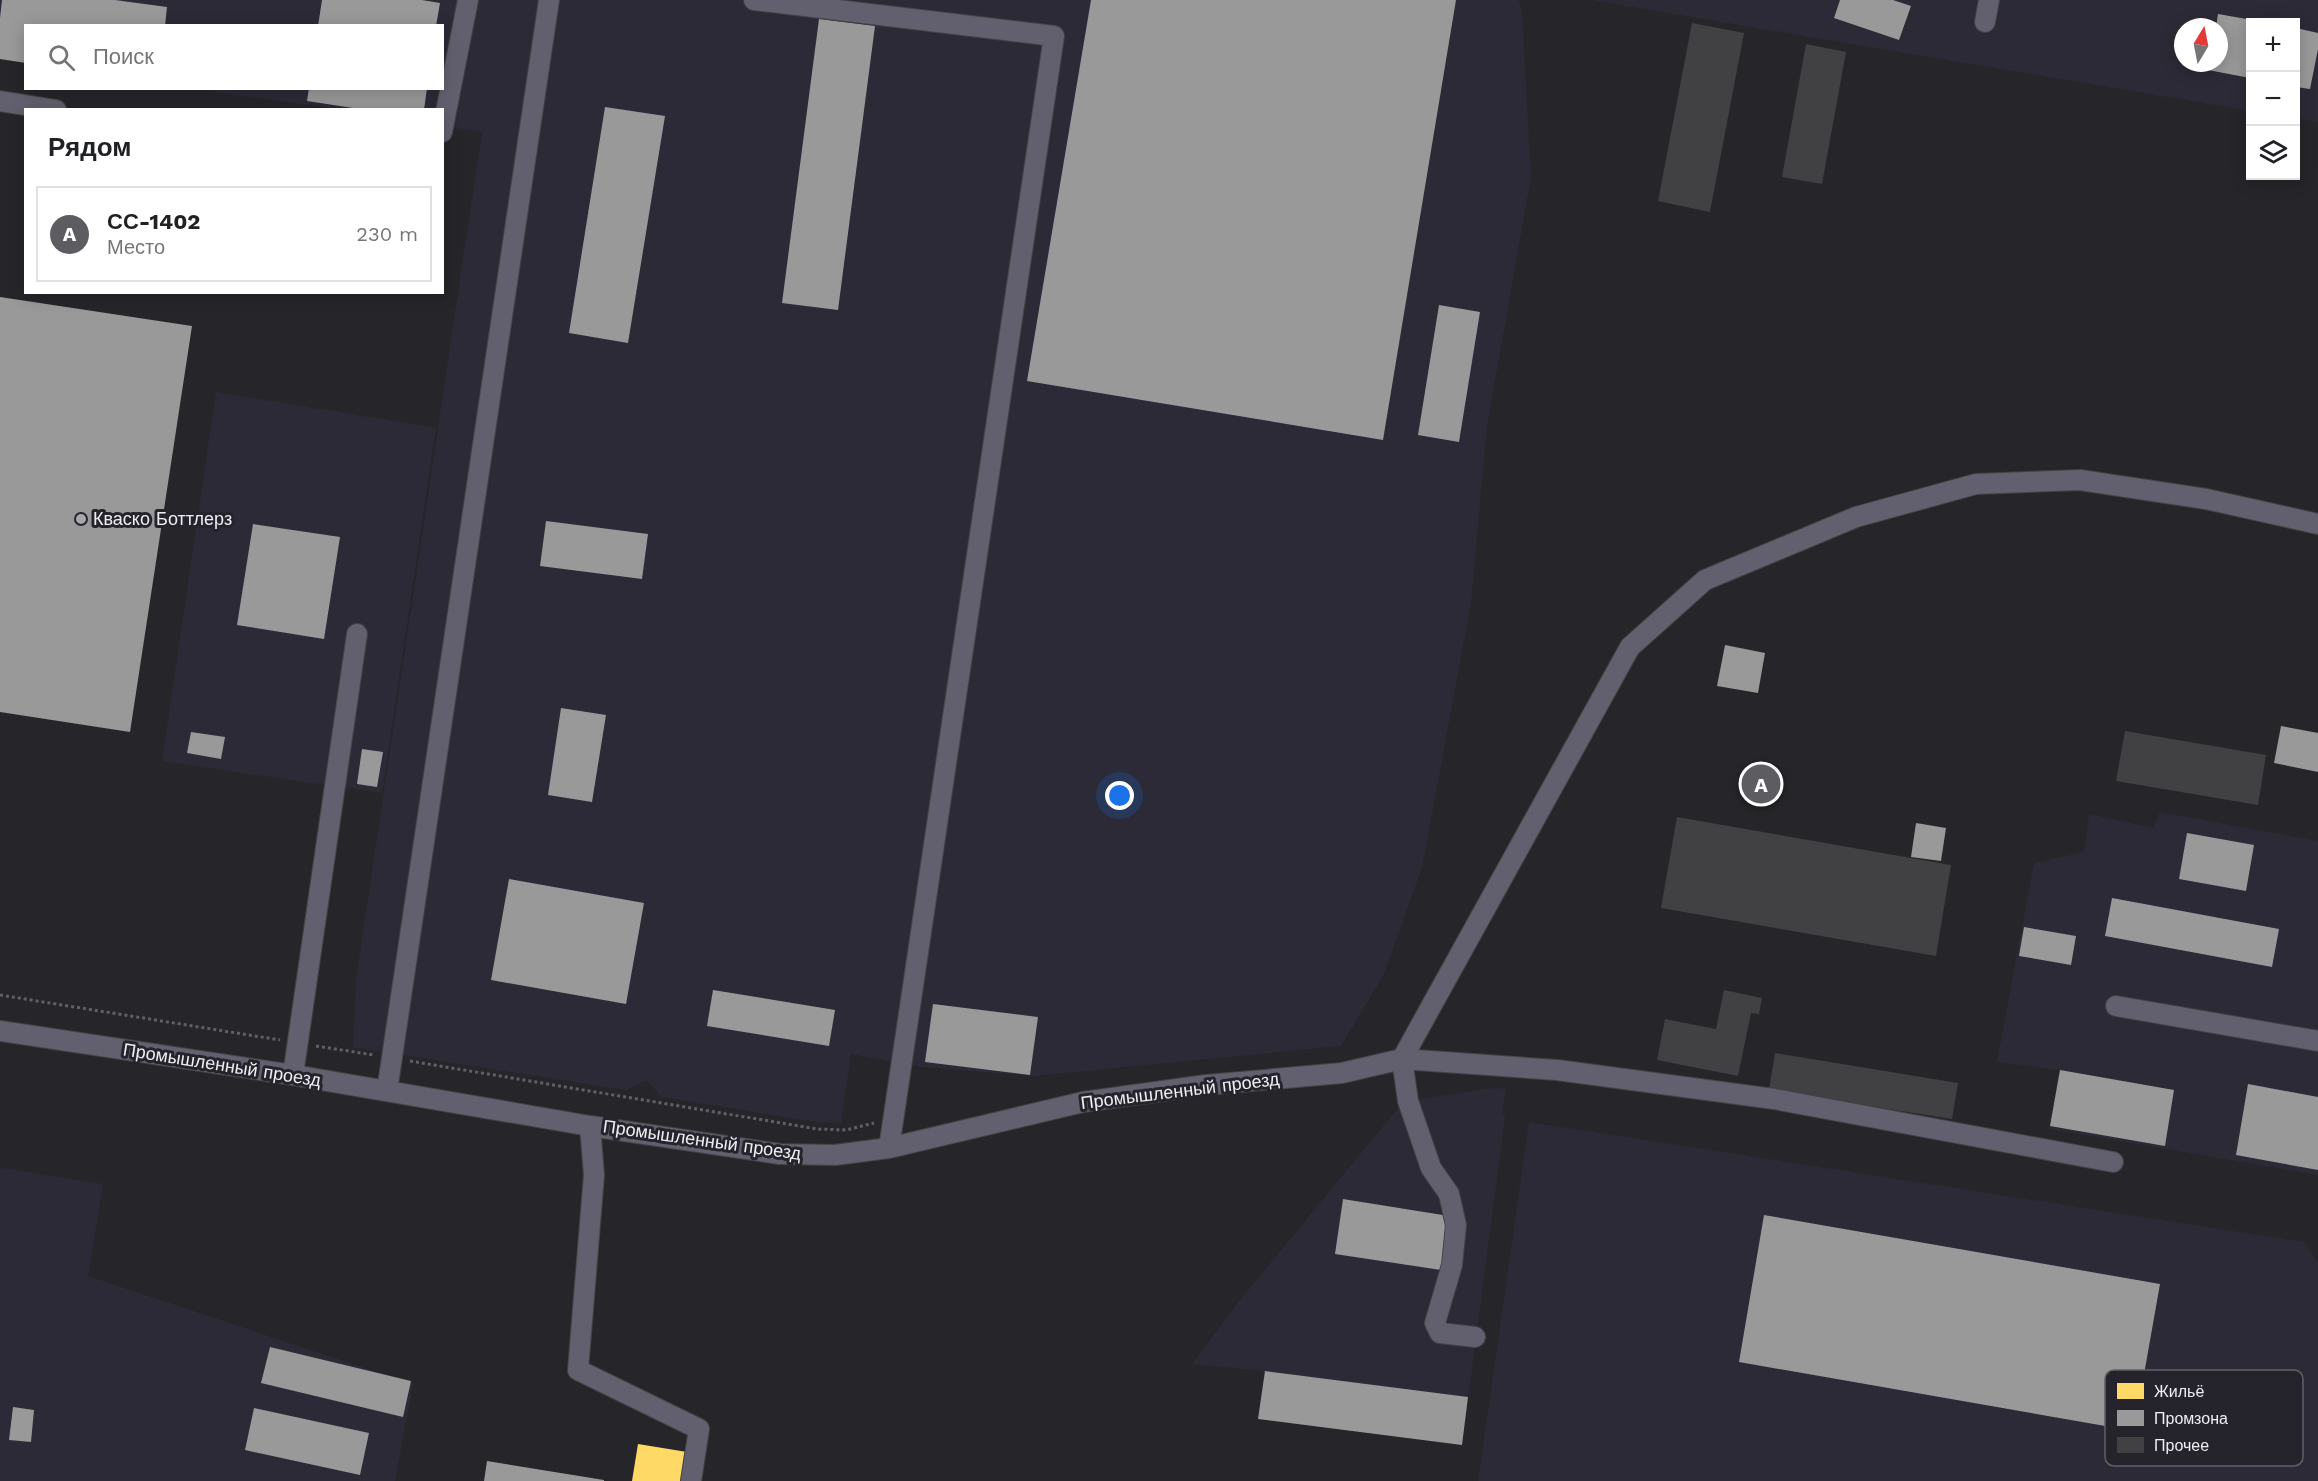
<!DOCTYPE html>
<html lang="ru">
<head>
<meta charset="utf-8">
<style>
	body { margin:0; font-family:"Work Sans",sans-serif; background:#f2f2f2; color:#202124 }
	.controls { position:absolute; right:18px; top:18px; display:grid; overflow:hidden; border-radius:0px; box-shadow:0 3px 15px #0003 }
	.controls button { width:54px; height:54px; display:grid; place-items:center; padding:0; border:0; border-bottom:2px solid #e0e0e0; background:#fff; color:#202124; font:30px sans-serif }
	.compass { position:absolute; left:2174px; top:18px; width:54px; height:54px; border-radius:50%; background:#fff; box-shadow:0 3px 15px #0003; rotate:10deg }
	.you { position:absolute; left:1120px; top:796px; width:21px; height:21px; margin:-15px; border:4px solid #fff; border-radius:50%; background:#1a73e8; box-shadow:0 0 0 9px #1a73e833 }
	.badge { display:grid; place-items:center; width:39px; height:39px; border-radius:50%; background:#5d5d61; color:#fff; font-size:20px; font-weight:700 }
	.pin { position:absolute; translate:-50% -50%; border:3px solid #fff; box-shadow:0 2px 6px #0006 }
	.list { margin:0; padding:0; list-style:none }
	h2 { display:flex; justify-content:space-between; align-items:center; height:78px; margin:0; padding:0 24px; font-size:26px }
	h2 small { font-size:20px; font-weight:400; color:#757577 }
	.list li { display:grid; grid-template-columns:39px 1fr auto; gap:18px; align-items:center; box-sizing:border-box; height:96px; margin:0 12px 12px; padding:0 12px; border:2px solid #e0e0e0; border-radius:0px }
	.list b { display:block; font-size:22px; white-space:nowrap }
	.list p { margin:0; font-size:20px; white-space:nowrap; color:#757577 }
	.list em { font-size:20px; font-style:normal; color:#757577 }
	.icon { flex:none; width:33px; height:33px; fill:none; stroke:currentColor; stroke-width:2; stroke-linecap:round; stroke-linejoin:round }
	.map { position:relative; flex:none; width:2318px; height:1481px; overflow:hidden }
	.search { position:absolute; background:#fff; box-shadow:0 3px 15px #0003; left:24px; top:24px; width:420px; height:66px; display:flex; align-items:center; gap:15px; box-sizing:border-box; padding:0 21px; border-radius:0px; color:#757577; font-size:22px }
	.panel { position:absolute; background:#fff; box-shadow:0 3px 15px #0003; left:24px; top:108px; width:420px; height:186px; border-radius:0px }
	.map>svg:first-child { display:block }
	.built { fill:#2c2a36; fill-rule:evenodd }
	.homes { fill:#ffd966 }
	.industry { fill:#999 }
	.building { fill:#414144 }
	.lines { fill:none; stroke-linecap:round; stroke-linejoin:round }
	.minor-casing { stroke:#434345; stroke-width:22 }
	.path { stroke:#615f68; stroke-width:3; stroke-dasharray:3 3; stroke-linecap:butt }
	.minor { stroke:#62606e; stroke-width:20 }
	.poi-dot { fill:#a8a7ac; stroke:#25242c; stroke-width:2 }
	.labels { text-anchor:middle; stroke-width:6; stroke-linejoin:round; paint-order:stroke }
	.poi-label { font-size:18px; fill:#eeedf2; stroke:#25242c; text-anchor:start }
	.street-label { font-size:18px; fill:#eeedf2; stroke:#25242c }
	.key { fill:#25242c; stroke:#616067; stroke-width:1.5 }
	.key-label { font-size:16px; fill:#eeedf2 }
</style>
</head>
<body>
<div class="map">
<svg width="2318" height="1481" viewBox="0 0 2318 1481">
	<rect width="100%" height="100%" fill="#26262a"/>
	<!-- built -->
	<path class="built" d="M0,0h1519l3,12 9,165 -44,249 -16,177 -49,265 -39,108 -42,70 -308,30 -112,-9 -70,-13 -10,69 -24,-1 -155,-25 -16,-17 -20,10 -273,-43 3,-68 126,-847 -39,-6 -1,-16 -107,-1 -139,-20 246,-1v-62h-416l-26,33z
		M1592,0h726v122l-22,-4v-96h-46v89zM2183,27h36v36h-36z
		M216,392l220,36 -54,365 -220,-32z
		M2160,812l158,29v334l-269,-46 10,-59 -62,-8 37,-199 50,-11 5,-38 64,14z
		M1506,1088l-4,24 3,5 -43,328 -204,-26 6,-48 -72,-7 48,-64 163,-198 80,-13z
		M1529,1122l775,120 14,21v218h-840z
		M0,1168l103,16 -15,92 325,108 -18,97h-395z"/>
	<!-- homes -->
	<path class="homes" d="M638,1444l49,8 -5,29h-50z"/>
	<!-- industry -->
	<path class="industry" d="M2,0h113l52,7 -2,19h-139v37l-26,-4v-41z
		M322,0h100l18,3 -4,23h-118z
		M1091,0h365l-73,440 -356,-59z
		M1840,0h53l18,6 -12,34 -65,-22z
		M2218,14l40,7 -8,1v56l-42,-8 1,-7h10v-36h-3z
		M819,19l56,7 -37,284 -56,-7z
		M2296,28l22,5v16l-8,40 -14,-2z
		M309,88h118l-3,22h-58l-59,-9z
		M605,107l60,9 -37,227 -59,-10z
		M0,297l192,29 -62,406 -130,-20z
		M1439,305l41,7 -21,130 -41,-7z
		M546,521l102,13 -6,45 -102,-13z
		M253,524l87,13 -16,102 -87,-14z
		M1725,645l40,8 -7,40 -41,-7z
		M561,708l45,7 -14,87 -44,-7z
		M2281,726l37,7v39l-44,-9z
		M191,732l34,5 -4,22 -34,-6z
		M362,749l21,3 -6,35 -20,-3z
		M1748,773l29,6 -3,15 -28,-6z
		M1916,823l30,5 -5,33 -30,-4z
		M2187,833l67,12 -8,46 -67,-12z
		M509,879l135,24 -18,101 -135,-24z
		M2112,898l167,31 -7,38 -167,-31z
		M2024,927l52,9 -5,29 -52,-9z
		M713,990l122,20 -6,36 -122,-20z
		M933,1004l105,13 -8,58 -105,-13z
		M2060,1070l114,20 -9,56 -115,-20z
		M2248,1084l70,13v73l-82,-15z
		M1343,1199l106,17 -8,54 -106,-16z
		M1764,1215l396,69 -26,147 -395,-69z
		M270,1347l141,34 -8,36 -142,-34z
		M1265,1371l203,26 -6,48 -204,-26z
		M13,1407l21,3 -3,32 -22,-2z
		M254,1408l115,25 -9,42 -115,-25z
		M487,1461l117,19v1h-120z"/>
	<!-- building -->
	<path class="building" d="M1692,23l52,10 -34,179 -52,-11z
		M1806,44l40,8 -24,132 -40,-7z
		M2125,731l141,24 -8,50 -142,-24z
		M1677,817l274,48 -15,91 -275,-48z
		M1724,990l38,8 -3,16 -8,-1 -13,63 -81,-16 8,-41 51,10z
		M1775,1053l183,30 -6,36 -183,-29z"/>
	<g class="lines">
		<!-- minor casing -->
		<g class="minor-casing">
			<path id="minor" d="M754,0l300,36 -165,1112
				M1985,22l4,-22
				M0,101l56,9
				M442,132l26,-132
				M2116,1006l202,35
				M0,1031l293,44 297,51 190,28 55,1 54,-7 194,-46 123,-17 136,-12 60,-14 155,11 217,29 339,63
				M293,1075l64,-441
				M387,1091l162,-1091
				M590,1126l4,49 -16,195 121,59 -8,52
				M1475,1337l-35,-4 -5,-10 17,-58 4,-40 -7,-31 -18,-26 -23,-67 -6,-42 228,-412 75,-67 151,-63 120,-33 104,-4 126,19 112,25"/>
		</g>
		<!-- path -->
		<path class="path" d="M0,995l280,45
			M316,1046l58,9
			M410,1061l407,68 29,1 28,-7"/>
		<!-- minor -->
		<use href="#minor" class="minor"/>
	</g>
	<!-- markers -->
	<circle class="poi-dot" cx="81" cy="519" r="6"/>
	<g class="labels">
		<!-- poi labels -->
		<g class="poi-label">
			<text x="93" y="525">Кваско Боттлерз</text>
		</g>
		<!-- street labels -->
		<g class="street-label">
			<text transform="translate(222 1065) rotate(9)" y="6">Промышленный проезд</text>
			<text transform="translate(1180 1091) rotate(-7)" y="6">Промышленный проезд</text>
			<text transform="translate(702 1140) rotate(8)" y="6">Промышленный проезд</text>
		</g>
	</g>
	<!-- legend -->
	<rect x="2105" y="1370" width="198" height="96" rx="9" class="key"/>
	<rect x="2117" y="1383" width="27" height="16" fill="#ffd966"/>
	<rect x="2117" y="1410" width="27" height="16" fill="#999"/>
	<rect x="2117" y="1437" width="27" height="16" fill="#414144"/>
	<g class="key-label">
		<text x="2154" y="1397">Жильё</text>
		<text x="2154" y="1424">Промзона</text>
		<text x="2154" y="1451">Прочее</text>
	</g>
</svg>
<div class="controls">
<button>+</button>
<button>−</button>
<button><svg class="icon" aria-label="layers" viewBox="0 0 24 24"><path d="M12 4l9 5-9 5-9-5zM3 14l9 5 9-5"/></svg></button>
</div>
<svg class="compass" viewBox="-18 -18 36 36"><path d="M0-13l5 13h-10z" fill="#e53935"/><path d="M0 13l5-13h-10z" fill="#757577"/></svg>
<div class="you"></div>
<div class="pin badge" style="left:1761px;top:784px">A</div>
<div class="search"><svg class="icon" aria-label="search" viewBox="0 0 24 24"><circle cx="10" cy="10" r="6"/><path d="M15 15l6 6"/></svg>Поиск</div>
<section class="panel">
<h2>Рядом<small></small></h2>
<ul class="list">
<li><span class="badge">A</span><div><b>СС-1402</b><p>Место</p></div><em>230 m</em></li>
</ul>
</section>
</div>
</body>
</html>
